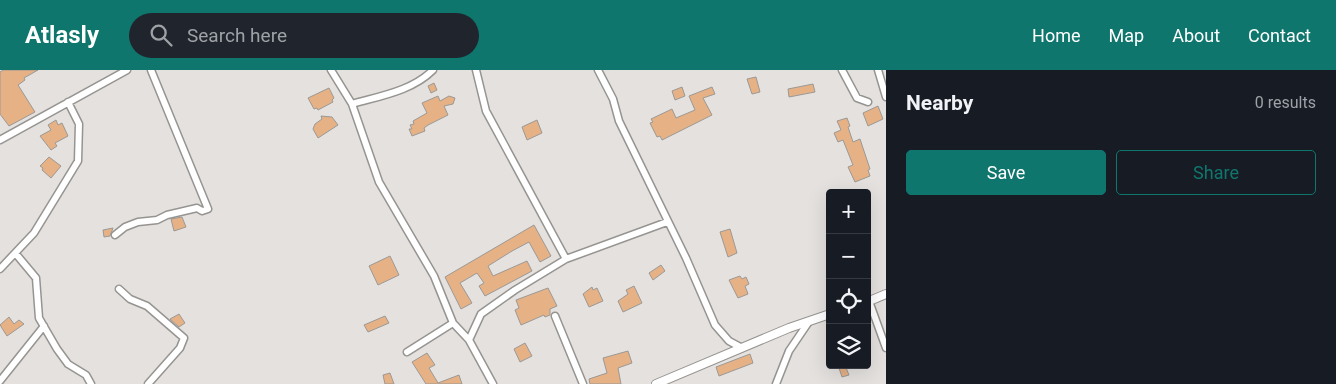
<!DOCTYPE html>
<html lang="en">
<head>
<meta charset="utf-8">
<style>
	body { margin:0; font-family:Roboto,sans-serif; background:#20242c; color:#f1f3f6 }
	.controls { position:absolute; right:15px; bottom:15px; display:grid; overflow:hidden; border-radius:5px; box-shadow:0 5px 20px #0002 }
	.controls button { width:45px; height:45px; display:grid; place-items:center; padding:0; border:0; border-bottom:1px solid #363941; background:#171b24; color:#f1f3f6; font:25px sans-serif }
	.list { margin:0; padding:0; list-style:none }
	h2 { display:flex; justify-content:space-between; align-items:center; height:65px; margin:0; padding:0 20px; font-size:21px }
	h2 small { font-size:16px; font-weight:400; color:#9ea1a6 }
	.actions { display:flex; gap:10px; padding:15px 20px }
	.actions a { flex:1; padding:11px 0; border:1px solid #0f766e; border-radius:5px; text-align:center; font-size:18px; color:#0f766e }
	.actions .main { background:#0f766e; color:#fff }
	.icon { flex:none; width:28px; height:28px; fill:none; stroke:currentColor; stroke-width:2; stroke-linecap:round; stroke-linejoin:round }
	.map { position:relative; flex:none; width:886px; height:314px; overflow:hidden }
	header { display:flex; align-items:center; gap:30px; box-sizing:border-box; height:70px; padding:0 25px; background:#0f766e; color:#fff }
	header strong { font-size:24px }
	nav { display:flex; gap:28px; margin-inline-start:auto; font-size:18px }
	.search { width:350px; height:45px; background:#20242c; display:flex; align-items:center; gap:12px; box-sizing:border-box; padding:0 18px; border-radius:28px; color:#9ea1a6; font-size:19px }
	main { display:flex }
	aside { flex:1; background:#171b24 }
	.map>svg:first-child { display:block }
	.building { fill:#e6b185; stroke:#9b9996 }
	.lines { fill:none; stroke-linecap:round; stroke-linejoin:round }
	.minor-casing { stroke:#969491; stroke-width:9 }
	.tertiary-casing { stroke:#969491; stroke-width:10 }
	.minor { stroke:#fff; stroke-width:6 }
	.tertiary { stroke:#fff; stroke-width:8 }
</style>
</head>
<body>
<header>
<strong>Atlasly</strong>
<div class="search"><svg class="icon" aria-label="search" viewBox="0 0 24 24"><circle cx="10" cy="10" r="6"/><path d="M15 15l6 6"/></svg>Search here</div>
<nav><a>Home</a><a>Map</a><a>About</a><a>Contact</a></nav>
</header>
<main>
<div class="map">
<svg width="886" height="314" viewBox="0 0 886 314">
	<rect width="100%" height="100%" fill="#e4e1df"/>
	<!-- building -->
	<path class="building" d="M3,0h35l-14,8 1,2 -7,5 17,27 -26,14 -9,-12v-42z
		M756,7l4,15 -8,2 -5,-15z
		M434,13l3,7 -6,3 -3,-7z
		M813,14l2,8 -26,5 -1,-8z
		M682,17l3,9 -10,4 -3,-9z
		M712,17l3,7 -12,4 9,17 -50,25 -2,-4 -3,1 -7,-14 3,-1 -2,-3 21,-10 4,9 19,-8 -6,-14z
		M329,18l5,10 -2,2 1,2 -15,8 -1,-2 -3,1 -6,-11z
		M438,26l2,5 9,-5 6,2 -2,6 -9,2 4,9 -20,10 -4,3 1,3 -13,5 -3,-7h3l-2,-4 4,-1 -1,-3 14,-8 -5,-10z
		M878,36l5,13 -15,7 -5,-13z
		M321,46l11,1 6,8 -20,13 -5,-9 2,-5 7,-5z
		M847,48l3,8 -2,1 5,15 7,-3 10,30 -2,1 2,6 -15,6 -7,-15 5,-2 -10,-25 -5,2 -4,-9 7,-3 -4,-9z
		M56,50l2,5 4,-2 6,13 -13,7 2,3 -6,4 -11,-14 11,-6 -3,-5z
		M537,50l5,13 -15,7 -5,-13z
		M49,87l12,9 -10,12 -9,-8 1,-2 -3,-2z
		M182,147l4,10 -12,4 -3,-12z
		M534,155l17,31 -11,6 -11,-20 -17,9 -24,15 5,10 34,-15 5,10 -47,25 -6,-10 5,-3 -7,-10 -17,10 12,20 -11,6 -16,-32z
		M113,158l-3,8 -6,1 -1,-7z
		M730,159l7,24 -9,4 -8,-25z
		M390,186l9,19 -21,10 -9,-19z
		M661,195l4,6 -12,9 -4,-7z
		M740,206l2,3 4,-2 3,7 -4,2 3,8 -10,4 -9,-18z
		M634,216l8,17 -19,9 -5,-11 10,-7 -2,-4z
		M592,217l1,3 4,-2 6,13 -14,6 -6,-13z
		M548,218l9,18 -7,3v6l-5,2 -1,-2 -23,10 -6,-15 4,-2 -3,-8z
		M179,244l6,9 -6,4 -9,-8z
		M385,246l4,7 -21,9 -4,-7z
		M9,247l5,7 5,-4 5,4 -17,12 -7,-11z
		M525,273l7,13 -12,6 -6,-13z
		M628,281l4,12 -14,5 3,16h-31l-1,-5 18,-6 -4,-15z
		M427,283l8,12 -6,3 9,15 21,-8 3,9h-36l-14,-22z
		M750,284l3,9 -34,13 -3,-9z
		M838,295h7l4,10 -7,2z
		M390,303l4,11h-9l-2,-9z"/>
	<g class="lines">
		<!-- minor casing -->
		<g class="minor-casing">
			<path id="minor" d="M331,0l21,34c28,-8 60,-13 81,-34
				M476,0l10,41 80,148 101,-37
				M598,0l15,29 6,22 67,137 29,67 14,16 13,7
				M842,0l15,28 11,4
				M878,0l8,27
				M352,34l27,78 55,94 19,47 16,17
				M0,70l127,-70
				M115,165l10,-8 13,-5 19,-2 10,-5 30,-7 5,3 6,-2 -57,-139
				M16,184l20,24 3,40 18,31 11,15 18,11 5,9
				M0,199l34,-36 44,-72 1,-37 -11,-22
				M119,219l11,10 17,7 37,32 -4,10 -32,36
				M869,231l17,47
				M555,246l28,68
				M407,282l46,-29
				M0,311l44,-55
				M493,314l-24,-44 12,-26 34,-24 51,-31
				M776,314l13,-33 19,-28"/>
		</g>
		<!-- tertiary casing -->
		<g class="tertiary-casing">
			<path id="tertiary" d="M867,232l19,-8
				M656,314l133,-56 41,-14"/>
		</g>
		<!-- minor -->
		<use href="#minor" class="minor"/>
		<!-- tertiary -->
		<use href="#tertiary" class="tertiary"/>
	</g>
</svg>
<div class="controls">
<button>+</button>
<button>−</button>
<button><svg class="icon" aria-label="locate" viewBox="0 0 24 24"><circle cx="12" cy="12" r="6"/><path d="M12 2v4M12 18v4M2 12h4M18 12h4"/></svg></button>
<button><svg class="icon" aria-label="layers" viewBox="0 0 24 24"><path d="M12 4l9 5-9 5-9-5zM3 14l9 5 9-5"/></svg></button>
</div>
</div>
<aside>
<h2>Nearby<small>0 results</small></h2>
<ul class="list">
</ul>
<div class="actions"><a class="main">Save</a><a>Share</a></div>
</aside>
</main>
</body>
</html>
